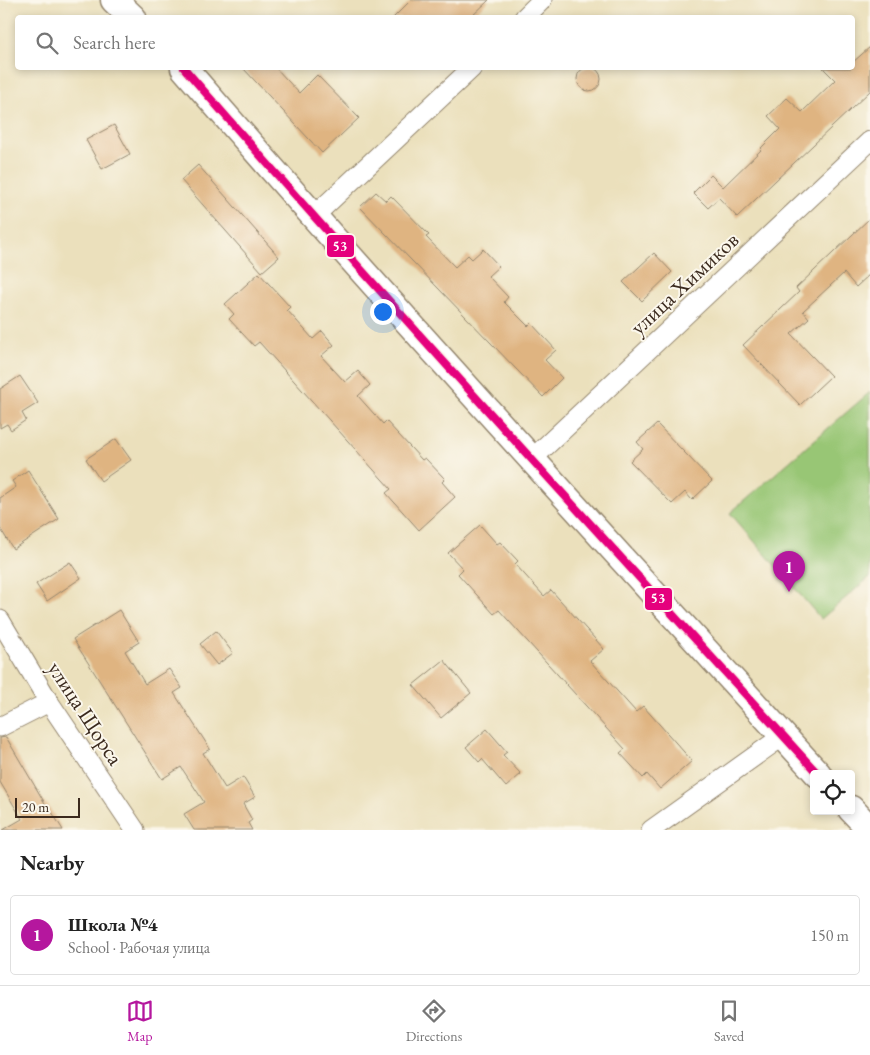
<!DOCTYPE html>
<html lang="en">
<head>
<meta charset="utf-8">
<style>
	body { margin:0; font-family:"EB Garamond",serif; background:#f2f2f2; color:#222 }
	.controls { position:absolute; right:15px; bottom:15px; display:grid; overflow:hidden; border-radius:5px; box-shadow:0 2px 8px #0003 }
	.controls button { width:45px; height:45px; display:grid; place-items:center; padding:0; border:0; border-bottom:1px solid #e0e0e0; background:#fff; color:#222; font:25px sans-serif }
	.scale { position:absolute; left:15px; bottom:12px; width:65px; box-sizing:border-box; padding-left:5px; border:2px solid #3b2a1e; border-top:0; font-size:14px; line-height:18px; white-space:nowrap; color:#3b2a1e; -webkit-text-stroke:4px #fbf7ec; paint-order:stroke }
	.you { position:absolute; left:382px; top:311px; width:18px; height:18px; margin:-12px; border:4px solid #fff; border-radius:50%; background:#1a73e8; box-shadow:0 0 0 8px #1a73e833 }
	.badge { display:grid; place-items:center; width:32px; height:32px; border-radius:50%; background:#b5179e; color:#fff; font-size:16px; font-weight:700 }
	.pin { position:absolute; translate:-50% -41px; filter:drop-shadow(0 1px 2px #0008) }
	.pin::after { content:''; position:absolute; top:26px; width:18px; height:15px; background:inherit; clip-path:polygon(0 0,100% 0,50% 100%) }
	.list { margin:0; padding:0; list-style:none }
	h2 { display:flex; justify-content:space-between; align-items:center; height:65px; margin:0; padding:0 20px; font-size:21px }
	h2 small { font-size:16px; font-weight:400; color:#767676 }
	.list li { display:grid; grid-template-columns:32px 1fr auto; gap:15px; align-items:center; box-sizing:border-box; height:80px; margin:0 10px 10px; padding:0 10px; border:1px solid #e0e0e0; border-radius:5px }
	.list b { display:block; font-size:19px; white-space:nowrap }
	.list p { margin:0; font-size:16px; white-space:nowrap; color:#767676 }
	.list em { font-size:16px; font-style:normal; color:#767676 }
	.icon { flex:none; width:28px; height:28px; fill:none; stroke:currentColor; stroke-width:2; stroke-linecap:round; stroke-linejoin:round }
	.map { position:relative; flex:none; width:870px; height:830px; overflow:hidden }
	.search { position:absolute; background:#fff; box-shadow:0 2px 8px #0003; left:15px; right:15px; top:15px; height:55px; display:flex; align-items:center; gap:12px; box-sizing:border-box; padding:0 18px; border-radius:5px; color:#767676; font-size:19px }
	.sheet { height:155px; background:#fff }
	nav { display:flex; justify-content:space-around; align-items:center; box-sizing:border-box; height:70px; border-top:1px solid #e0e0e0; background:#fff; font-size:14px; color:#767676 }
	nav a { display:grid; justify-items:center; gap:2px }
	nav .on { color:#b5179e }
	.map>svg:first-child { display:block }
	.green { fill:#98c674; stroke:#6a7849 }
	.building { fill:#dfb481 }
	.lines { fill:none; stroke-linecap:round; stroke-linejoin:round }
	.minor-casing { stroke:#93856d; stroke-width:21 }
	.secondary-casing { stroke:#93856d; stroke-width:29 }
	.minor { stroke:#fff; stroke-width:19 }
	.secondary { stroke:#fff; stroke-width:26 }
	.bus-1-casing { stroke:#fbf7ec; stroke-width:11 }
	.bus-1 { stroke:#e5007d; stroke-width:8 }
	.labels { text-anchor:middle; stroke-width:4; stroke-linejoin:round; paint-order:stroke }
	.street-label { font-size:22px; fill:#3b2a1e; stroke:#fbf7ec }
	.line-badge { stroke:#fbf7ec; stroke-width:2 }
	.badge-label { font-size:14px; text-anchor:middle; font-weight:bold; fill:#fff }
</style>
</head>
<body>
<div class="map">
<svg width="870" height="830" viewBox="0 0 870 830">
	<rect width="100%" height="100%" fill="#fbf7ec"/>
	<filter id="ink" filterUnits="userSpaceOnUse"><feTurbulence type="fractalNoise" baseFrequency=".02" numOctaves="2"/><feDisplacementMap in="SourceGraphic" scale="10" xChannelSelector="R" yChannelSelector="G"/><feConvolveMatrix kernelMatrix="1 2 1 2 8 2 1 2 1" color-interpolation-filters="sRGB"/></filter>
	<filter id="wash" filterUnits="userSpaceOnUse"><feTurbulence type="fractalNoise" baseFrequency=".0096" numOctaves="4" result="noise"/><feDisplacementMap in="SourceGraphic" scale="20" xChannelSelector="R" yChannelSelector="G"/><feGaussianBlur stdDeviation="1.12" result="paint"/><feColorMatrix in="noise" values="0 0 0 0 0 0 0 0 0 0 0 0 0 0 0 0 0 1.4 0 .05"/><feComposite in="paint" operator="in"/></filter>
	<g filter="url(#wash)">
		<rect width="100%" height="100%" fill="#ebe0bc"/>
		<!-- green -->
		<path class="green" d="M870,392v185l-49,42 -91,-106z"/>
		<g id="blocks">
			<!-- building -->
			<path class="building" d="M411,0h78l-19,18h-77z
				M870,47v44l-133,126 -18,-19 -11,10 -15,-15 18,-18 12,12 39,-38 -1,-1 19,-19 -12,-13 19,-18 15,14 33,-32 -12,-12h29v-5z
				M577 79a12 12 0 1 1 24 0a12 12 0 1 1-24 0Z
				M243,68h33l23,25 18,-18 42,43 -37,35z
				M114,125l16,29 -28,15 -16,-29z
				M198,165l81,92 -17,15 -81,-92z
				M376,192l10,9 5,-5 38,39 -3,2 29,30 13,-12 4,4 11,-10 16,17 -11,10 20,21 -4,5 24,24 3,-3 25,27 -11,10 17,18 -19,19 -183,-190z
				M870,218v56l-14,13 -12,-14 -41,38 6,7 -18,16 40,42 -31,29 -57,-60 56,-53 -3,-4z
				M654,253l18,19 -30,29 -19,-19z
				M259,273l31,34 -3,3 26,29 9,-8 12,14 -13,11 24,26 13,-11 12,14 -12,11 25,28 3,-3 36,39 3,-2 20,21 -3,3 13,15 -36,33 -33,-37 5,-4 -132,-147 -5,4 -25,-27 5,-5 -9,-10z
				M20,376l18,27 -16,10 4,7 -15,10 -4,-6 -7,4v-39z
				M657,424l55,57 -20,19 -7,-8 -13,12 -42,-43 13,-12 -6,-7z
				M116,439l15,21 -30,21 -15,-22z
				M28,470l31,49 -46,30 -13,-21v-30l16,-11 -4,-6z
				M480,525l17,19 3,-2 18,19 -3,3 29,32 7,-6 53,59 -14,12 46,51 7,-6 49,55 -32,28 -13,-15 -4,4 -23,-25 5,-4 -126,-139 -5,4 -36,-40 5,-5 -15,-16z
				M70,562l11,16 -34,23 -11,-17z
				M119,610l20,32 -14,9 20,33 24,-15 13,19 -8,5 36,56 -7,4 22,35 18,-11 12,20 -12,7 9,16 -4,3 4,7h-58l-10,-16 20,-12 -23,-35 -19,12 -89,-140z
				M216,631l17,22 -16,12 -17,-21z
				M444,660l27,33 -30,25 -28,-33z
				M487,729l20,23 -4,3 18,19 -15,13 -24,-28 -3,3 -13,-15z
				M6,737l40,68 1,-1 16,26h-60l19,-11 -22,-37v-44z"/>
		</g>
	</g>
	<g filter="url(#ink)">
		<use href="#blocks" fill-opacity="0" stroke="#93856d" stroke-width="1"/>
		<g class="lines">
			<!-- minor casing -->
			<g class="minor-casing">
				<path id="minor" d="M524,18l18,-18
					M313,217l159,-149
					M531,460l339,-319
					M0,620l49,82 86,128
					M0,727l49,-25
					M651,830l132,-94"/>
			</g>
			<!-- secondary casing -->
			<g class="secondary-casing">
				<path id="secondary" d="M114,0l19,18
					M184,68c207,239 421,472 634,706
					M851,809l19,20"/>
			</g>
			<!-- minor -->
			<use href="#minor" class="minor"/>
			<!-- secondary -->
			<use href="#secondary" class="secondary"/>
			<!-- bus-1 casing -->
			<g class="bus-1-casing">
				<path id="bus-1" d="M184,68c207,239 421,472 634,706"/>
			</g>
			<!-- bus-1 -->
			<use href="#bus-1" class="bus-1"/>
		</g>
	</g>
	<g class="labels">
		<!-- street labels -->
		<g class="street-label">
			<text transform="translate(684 283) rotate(-43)" y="8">улица Химиков</text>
			<text transform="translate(86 713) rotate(57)" y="8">улица Щорса</text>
		</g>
	</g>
	<g class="line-badge">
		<rect x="326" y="234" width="29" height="24" rx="5" fill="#e5007d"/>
		<rect x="644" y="587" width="29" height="24" rx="5" fill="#e5007d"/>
	</g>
	<g class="badge-label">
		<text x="340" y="251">53</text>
		<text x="658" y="603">53</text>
	</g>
</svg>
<div class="controls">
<button><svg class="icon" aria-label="locate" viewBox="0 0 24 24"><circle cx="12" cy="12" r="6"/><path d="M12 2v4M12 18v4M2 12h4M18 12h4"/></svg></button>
</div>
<div class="scale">20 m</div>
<div class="you"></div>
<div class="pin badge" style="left:789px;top:592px">1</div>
<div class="search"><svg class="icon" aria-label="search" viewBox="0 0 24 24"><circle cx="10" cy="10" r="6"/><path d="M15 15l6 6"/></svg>Search here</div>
</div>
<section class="sheet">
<h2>Nearby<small></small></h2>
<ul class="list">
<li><span class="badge">1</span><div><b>Школа №4</b><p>School · Рабочая улица</p></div><em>150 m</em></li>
</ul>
</section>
<nav>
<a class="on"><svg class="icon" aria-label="map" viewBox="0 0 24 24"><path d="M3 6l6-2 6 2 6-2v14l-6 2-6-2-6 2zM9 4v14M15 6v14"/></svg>Map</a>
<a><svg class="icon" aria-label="directions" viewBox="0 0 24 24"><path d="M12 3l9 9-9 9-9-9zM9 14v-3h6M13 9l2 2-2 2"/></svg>Directions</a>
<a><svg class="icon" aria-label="saved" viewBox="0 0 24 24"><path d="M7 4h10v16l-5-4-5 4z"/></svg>Saved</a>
</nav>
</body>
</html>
